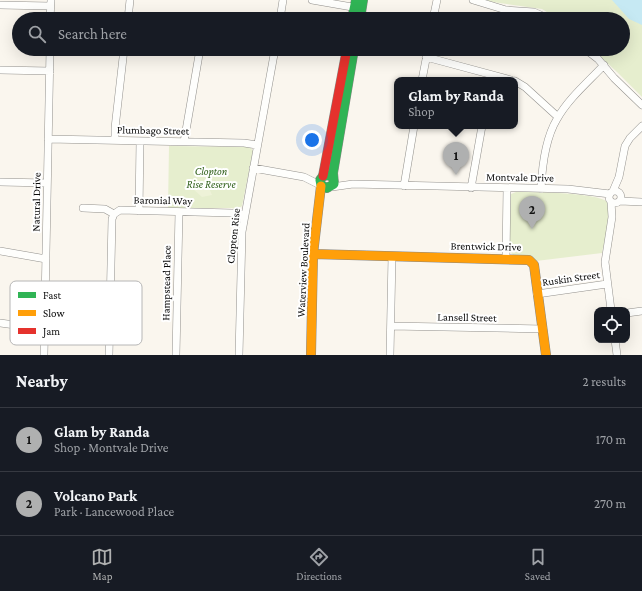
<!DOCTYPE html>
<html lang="en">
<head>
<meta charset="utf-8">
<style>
	body { margin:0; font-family:"Crimson Pro",serif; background:#242831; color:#f1f3f6 }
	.controls { position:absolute; right:12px; bottom:12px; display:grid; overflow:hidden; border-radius:8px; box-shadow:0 4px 16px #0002 }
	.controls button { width:36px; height:36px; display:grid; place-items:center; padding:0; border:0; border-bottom:1px solid #363941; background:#171b24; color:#f1f3f6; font:20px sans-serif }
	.you { position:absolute; left:312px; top:140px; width:14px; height:14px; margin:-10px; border:3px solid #fff; border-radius:50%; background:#1a73e8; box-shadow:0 0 0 6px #1a73e833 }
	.badge { display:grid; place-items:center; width:26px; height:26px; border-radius:50%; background:#afb0b0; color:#111; font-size:13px; font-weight:700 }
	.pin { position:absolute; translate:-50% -33px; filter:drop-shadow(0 1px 2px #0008) }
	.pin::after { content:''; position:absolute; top:21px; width:14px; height:12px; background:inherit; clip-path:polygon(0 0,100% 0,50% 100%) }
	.popup { position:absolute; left:394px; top:77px; width:124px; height:52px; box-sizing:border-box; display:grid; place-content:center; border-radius:8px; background:#171b24; filter:drop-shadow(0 1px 3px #0005); font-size:13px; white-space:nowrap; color:#9ea1a6 }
	.popup b { font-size:15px; color:#f1f3f6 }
	.popup::after { content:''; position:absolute; left:50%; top:100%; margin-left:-8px; border:8px solid transparent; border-top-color:#171b24 }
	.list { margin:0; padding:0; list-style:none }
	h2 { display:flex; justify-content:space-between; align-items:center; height:52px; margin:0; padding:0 16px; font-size:17px }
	h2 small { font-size:13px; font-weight:400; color:#9ea1a6 }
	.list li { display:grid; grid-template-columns:26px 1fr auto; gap:12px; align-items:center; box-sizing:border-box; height:64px; padding:0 16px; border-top:1px solid #363941 }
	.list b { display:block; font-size:15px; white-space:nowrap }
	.list p { margin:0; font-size:13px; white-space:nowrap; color:#9ea1a6 }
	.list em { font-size:13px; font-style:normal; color:#9ea1a6 }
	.icon { flex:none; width:22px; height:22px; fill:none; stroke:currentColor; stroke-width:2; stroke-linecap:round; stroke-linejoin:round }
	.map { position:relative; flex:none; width:642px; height:355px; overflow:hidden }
	.search { position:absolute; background:#171b24; box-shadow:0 4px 16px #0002; left:12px; right:12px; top:12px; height:44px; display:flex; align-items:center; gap:10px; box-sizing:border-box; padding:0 14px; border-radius:22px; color:#9ea1a6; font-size:15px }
	.sheet { height:180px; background:#171b24 }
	nav { display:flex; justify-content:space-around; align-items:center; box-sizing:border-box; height:56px; border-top:1px solid #363941; background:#171b24; font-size:11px; color:#9ea1a6 }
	nav a { display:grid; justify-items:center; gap:2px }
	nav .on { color:#afb0b0 }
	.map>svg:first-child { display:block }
	.green { fill:#e6eece }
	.pitch { fill:#eef2d8 }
	.water { fill:#c6e9f3 }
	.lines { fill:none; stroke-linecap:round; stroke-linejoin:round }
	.street-casing { stroke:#93918d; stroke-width:8 }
	.fast-casing { stroke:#898784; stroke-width:10 }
	.slow-casing { stroke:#898784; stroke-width:10 }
	.jam-casing { stroke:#898784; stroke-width:10 }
	.street { stroke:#fefefc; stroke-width:7 }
	.fast { stroke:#30b455; stroke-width:9 }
	.slow { stroke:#ff9f0a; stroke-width:9 }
	.jam { stroke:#e5322d; stroke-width:9 }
	.labels { text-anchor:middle; stroke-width:4; stroke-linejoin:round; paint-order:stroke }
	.street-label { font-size:11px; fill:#0b0b0b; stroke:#fff }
	.park-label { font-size:11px; font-style:italic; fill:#32611d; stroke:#fff }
	.key { fill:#fff; stroke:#b6b6b6; stroke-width:1 }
	.key-label { font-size:11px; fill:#0b0b0b }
</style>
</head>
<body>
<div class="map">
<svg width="642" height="355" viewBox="0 0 642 355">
	<rect width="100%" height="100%" fill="#faf6ee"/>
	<!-- green -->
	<path class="green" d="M486,0h156v97l-25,-25 -25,-23h31v-30h-65l-16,-10 -49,-7z
		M169,146l81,1 3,4 -11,55 -5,4 -5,-2h-64z
		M516,192c14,0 89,0 93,12 3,8 -5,39 -7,49l-66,8 -4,-5 -19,-1 -4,-4 1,-51 1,-6z"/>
	<!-- pitch -->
	<path class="pitch" d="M204,182l3,1 5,12 -10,2 -10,-9v-5z"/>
	<!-- water -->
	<path class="water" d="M612,0h30v25l-13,-6z"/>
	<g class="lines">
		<!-- street casing -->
		<g class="street-casing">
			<path id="street" d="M312,0l46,8
				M473,0l33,10 28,2 15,7
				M0,5l50,1
				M50,19l1,-19
				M128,19l2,-19
				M280,19l3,-19
				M433,19l4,-19
				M585,49l13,10 16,19 28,27
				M426,57l85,23
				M0,70l50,1
				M422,80l6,-31
				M515,81l10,6 33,30
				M48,139l196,4 13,2
				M115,140v-12l9,-79
				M184,142l16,-93
				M253,168l51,9 16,8
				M0,182l47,1
				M404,186l10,-60
				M332,187l21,-3 215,5 42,5
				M471,188l11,-62
				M541,189c1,-22 4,-50 16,-70 11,-20 31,-37 47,-54
				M609 197a6 6 0 1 1 12 0a6 6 0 1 1-12 0Z
				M613,191l6,-14 6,-31 5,-8 12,-12
				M620,201l22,1
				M83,208l22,1 9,5
				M139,211l1,-70
				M114,214l6,-4 112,3 13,2
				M0,251l46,8
				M506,259l1,-71
				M537,294l70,-10
				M611,310l-6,-48 7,-45 -1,-15
				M627,313l15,-2
				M0,323l44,6
				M391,326l152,3
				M615,340l2,15
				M44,355l6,-306
				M109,355l3,-136 2,-5
				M176,355l3,-143
				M239,355l3,-123 33,-183
				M390,355l2,-99"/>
		</g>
		<!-- fast casing -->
		<g class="fast-casing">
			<path id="fast" d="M352,19l4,-19
				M360,19l3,-19
				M333,178l-4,-3 -6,1 -3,4 1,5 6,3 7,-4 -1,-11 21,-124"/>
		</g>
		<!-- slow casing -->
		<g class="slow-casing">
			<path id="slow" d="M313,254l216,6 5,5 12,90
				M311,355l2,-101 8,-68"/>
		</g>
		<!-- jam casing -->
		<g class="jam-casing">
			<path id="jam" d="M323,176l24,-127"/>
		</g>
		<!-- street -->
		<use href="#street" class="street"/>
		<!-- fast -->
		<use href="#fast" class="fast"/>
		<!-- slow -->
		<use href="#slow" class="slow"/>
		<!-- jam -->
		<use href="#jam" class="jam"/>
	</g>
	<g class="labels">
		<!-- street labels -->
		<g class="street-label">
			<text transform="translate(153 130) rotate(1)" y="4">Plumbago Street</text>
			<text transform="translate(520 177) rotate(1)" y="4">Montvale Drive</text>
			<text transform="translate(163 200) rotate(1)" y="4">Baronial Way</text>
			<text transform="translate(36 202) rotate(-89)" y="4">Natural Drive</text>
			<text transform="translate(233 236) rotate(-84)" y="4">Clopton Rise</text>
			<text transform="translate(486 246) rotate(1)" y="4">Brentwick Drive</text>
			<text transform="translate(303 270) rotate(-87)" y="4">Waterview Boulevard</text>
			<text transform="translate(571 278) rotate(-8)" y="4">Ruskin Street</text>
			<text transform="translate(166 283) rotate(-89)" y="4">Hampstead Place</text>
			<text transform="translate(467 317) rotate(1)" y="4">Lansell Street</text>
		</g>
		<!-- park labels -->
		<g class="park-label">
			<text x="211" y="175">Clopton<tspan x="211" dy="13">Rise Reserve</tspan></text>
		</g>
	</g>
	<!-- legend -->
	<rect x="10" y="281" width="132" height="64" rx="6" class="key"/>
	<rect x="18" y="292" width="18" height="6" fill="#30b455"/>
	<rect x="18" y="310" width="18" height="6" fill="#ff9f0a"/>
	<rect x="18" y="328" width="18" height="6" fill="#e5322d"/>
	<g class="key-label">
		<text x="43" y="299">Fast</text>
		<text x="43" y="317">Slow</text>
		<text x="43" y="335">Jam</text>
	</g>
</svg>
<div class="controls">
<button><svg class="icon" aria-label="locate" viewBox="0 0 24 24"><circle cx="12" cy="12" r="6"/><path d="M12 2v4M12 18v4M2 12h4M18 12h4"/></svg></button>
</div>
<div class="you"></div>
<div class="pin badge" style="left:456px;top:175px">1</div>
<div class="popup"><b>Glam by Randa</b>Shop</div>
<div class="pin badge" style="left:532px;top:229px">2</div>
<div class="search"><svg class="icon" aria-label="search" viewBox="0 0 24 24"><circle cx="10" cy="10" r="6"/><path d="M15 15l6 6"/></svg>Search here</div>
</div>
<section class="sheet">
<h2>Nearby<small>2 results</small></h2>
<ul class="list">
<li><span class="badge">1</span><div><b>Glam by Randa</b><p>Shop · Montvale Drive</p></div><em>170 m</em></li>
<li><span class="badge">2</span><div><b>Volcano Park</b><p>Park · Lancewood Place</p></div><em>270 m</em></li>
</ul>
</section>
<nav>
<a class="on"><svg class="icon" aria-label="map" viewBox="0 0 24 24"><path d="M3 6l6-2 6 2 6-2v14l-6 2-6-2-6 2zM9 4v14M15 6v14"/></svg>Map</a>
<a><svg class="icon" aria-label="directions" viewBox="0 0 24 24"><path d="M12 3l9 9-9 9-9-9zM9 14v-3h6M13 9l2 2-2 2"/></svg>Directions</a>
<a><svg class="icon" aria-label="saved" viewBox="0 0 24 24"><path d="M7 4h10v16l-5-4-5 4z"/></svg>Saved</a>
</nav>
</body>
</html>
